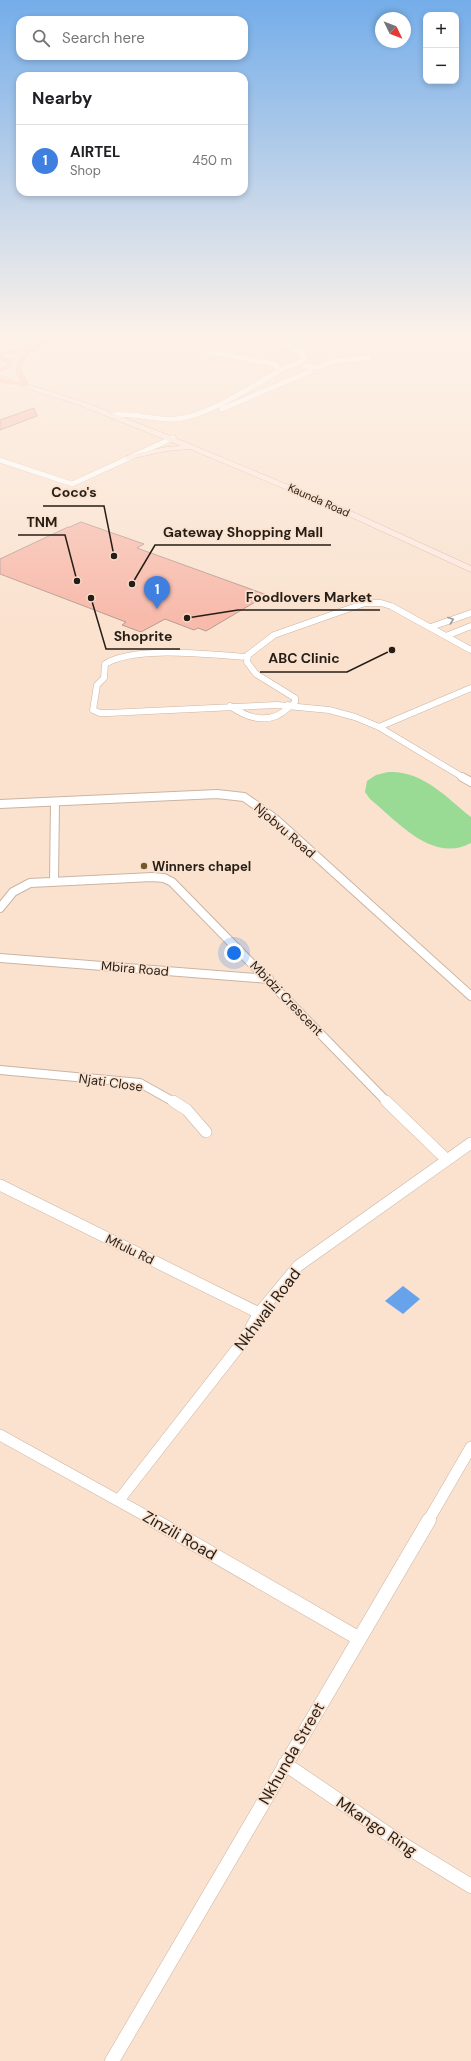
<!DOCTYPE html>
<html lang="en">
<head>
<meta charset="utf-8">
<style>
	body { margin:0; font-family:"DM Sans",sans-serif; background:#f6f6f6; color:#202124 }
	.controls { position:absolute; right:12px; top:12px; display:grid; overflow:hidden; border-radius:8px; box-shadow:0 2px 6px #0003 }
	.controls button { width:36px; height:36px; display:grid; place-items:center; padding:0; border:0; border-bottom:1px solid #e0e0e0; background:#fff; color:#202124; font:20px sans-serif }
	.compass { position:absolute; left:375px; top:12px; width:36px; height:36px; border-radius:50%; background:#fff; box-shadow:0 2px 6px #0003; rotate:133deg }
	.you { position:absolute; left:234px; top:953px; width:14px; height:14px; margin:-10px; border:3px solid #fff; border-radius:50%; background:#1a73e8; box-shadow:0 0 0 6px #1a73e833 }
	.badge { display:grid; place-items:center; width:26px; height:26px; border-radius:50%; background:#b45309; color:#fff; font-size:13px; font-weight:700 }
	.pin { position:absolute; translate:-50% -33px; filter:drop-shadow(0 1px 2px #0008) }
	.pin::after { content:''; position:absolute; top:21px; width:14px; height:12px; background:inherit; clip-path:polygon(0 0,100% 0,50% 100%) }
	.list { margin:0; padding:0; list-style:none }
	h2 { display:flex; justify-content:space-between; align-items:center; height:52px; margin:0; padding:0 16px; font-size:17px }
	h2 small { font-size:13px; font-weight:400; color:#757577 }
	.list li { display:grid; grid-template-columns:26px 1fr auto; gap:12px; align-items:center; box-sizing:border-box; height:72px; padding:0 16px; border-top:1px solid #e0e0e0 }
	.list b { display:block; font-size:15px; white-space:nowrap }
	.list p { margin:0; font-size:13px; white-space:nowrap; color:#757577 }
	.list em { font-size:13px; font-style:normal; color:#757577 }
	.icon { flex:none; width:22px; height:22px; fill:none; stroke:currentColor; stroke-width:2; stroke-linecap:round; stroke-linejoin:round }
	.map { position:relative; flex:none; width:471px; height:2061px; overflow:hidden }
	.search { position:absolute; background:#fff; box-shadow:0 2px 6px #0003; left:16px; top:16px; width:232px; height:44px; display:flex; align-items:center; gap:10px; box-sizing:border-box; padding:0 14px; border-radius:12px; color:#757577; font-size:15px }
	.panel { position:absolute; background:#fff; box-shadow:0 2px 6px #0003; left:16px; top:72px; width:232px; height:124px; border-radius:12px }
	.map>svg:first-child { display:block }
	.green { fill:#99da94 }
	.water { fill:#66a3eb }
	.building { fill:#f7baab; stroke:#b89a93 }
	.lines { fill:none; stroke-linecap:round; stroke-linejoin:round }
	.minor-far4-casing { stroke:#ccb4a2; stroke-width:5.5 }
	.minor-far3-casing { stroke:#ccb4a2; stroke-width:7 }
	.minor-far2-casing { stroke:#ccb4a2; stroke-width:10 }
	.minor-far1-casing { stroke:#ccb4a2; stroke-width:12 }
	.minor-casing { stroke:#ccb4a2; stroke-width:15 }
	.secondary-casing { stroke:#ccb4a2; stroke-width:1 }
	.trunk-casing { stroke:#fff; stroke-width:1 }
	.minor-far4 { stroke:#fff; stroke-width:5 }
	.minor-far3 { stroke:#fff; stroke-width:6 }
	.minor-far2 { stroke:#fff; stroke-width:8 }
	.minor-far1 { stroke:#fff; stroke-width:11 }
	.minor { stroke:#fff; stroke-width:14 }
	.secondary { fill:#ffe8e0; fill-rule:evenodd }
	.trunk { fill:#ffc2ae; fill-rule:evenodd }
	.oneway { stroke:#9d9996 }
	.poi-dot { fill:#75582c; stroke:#fae2cf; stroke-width:1.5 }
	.labels { text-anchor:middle; stroke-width:3.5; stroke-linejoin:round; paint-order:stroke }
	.far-street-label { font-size:11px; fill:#261d16; stroke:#fae2cf }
	.street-label { font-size:13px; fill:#261d16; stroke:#fae2cf }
	.poi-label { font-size:13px; font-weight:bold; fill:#261d16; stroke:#fae2cf; text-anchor:start }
	.near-street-label { font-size:16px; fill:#261d16; stroke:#fae2cf }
	.leader { fill:none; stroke:#261d16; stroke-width:1.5 }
	.callout-dot { fill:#261d16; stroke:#fae2cf; stroke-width:1.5 }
	.callout-label { font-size:14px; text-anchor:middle; font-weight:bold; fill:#261d16; stroke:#fae2cf; stroke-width:3.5; stroke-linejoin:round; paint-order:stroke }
</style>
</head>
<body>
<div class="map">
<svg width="471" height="2061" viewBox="0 0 471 2061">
	<rect width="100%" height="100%" fill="#fae2cf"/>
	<!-- green -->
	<path class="green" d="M388,772c34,-2 58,25 83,45v26c-38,21 -74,-22 -101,-44l-5,-7 2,-11 9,-6z"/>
	<!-- water -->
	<path class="water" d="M403,1286l17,13 -17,15 -18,-13z"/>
	<!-- building -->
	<path class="building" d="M34,408l3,8 -37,14v-10z
		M81,522l63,22 -7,4 130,47 -61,36 -8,-3 -4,2 -29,-11 -24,13 -19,-7 4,-3 -126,-48v-15l68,-32h2z"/>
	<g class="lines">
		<!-- minor-far4 casing -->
		<g class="minor-far4-casing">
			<path id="minor-far4" d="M208,352l66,12 7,6
				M305,366l14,1 15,-6 34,-3
				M222,409l89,-38 -2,-4
				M112,415c22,-3 43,6 64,4 32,-3 75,-32 103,-48 8,-5 17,-6 25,-11l-2,-7 -18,-10
				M0,460l72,24 101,-46"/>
		</g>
		<!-- minor-far3 casing -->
		<g class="minor-far3-casing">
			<path id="minor-far3" d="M431,627l40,-14
				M446,636l25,-10
				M247,657c-36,-2 -112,-12 -142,7l-1,14 -7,7 -4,25 7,3h8l169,-8 52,5 26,7 24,10 85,51
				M292,705l3,-3v-4l-39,-24 -9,-12 1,-7 26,-20 91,-32h16l10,3 80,44
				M230,706c19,13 40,19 58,2v-3
				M379,727l92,-39"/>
		</g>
		<!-- minor-far2 casing -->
		<g class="minor-far2-casing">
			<path id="minor-far2" d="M462,777l9,5
				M0,804l217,-10 27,3 30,21 197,178
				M54,881l1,-79
				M0,908l13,-16 17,-9 122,-6 12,1 8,4 215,220
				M0,958l269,21
				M0,1070l140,13 34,19"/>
		</g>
		<!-- minor-far1 casing -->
		<g class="minor-far1-casing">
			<path id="minor-far1" d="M173,1101l14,9 19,22
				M386,1101l60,58
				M0,1185l259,128
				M0,1435l155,86
				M119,1500l125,-160 15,-27 39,-47 173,-123
				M428,1521l43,-74"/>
		</g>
		<!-- minor casing -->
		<g class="minor-casing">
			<path id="minor" d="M153,1520l205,118
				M285,1764l122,83 64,39
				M112,2061l317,-541"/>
		</g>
		<!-- secondary casing -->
		<g class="secondary-casing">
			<path id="secondary" d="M0,376l84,26 79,31 183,76 125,57v6l-131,-60 -150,-63 -24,2 -40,9v-4l40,-9 15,-1 -102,-41 -79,-25z"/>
		</g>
		<!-- trunk casing -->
		<g class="trunk-casing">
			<path id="trunk" d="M68,332h11c-15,14 -57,11 -56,40l6,11 -3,4 -26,-4v-6l20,5c-9,-12 -4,-22 6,-31l-24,5 9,3 3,5 -3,5 -11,4v-5l6,-4 -6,-3v-9l32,-7z"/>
		</g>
		<!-- minor-far4 -->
		<use href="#minor-far4" class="minor-far4"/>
		<!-- minor-far3 -->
		<use href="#minor-far3" class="minor-far3"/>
		<!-- minor-far2 -->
		<use href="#minor-far2" class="minor-far2"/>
		<!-- minor-far1 -->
		<use href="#minor-far1" class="minor-far1"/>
		<!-- minor -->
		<use href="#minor" class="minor"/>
		<!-- secondary -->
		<use href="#secondary" class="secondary"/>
		<!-- trunk -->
		<use href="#trunk" class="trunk"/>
	</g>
	<!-- one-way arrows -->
	<defs><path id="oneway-chevron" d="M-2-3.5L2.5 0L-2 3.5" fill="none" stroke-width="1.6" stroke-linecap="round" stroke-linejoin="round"/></defs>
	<use class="oneway" href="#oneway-chevron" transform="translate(451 620) rotate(-20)"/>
	<!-- sky -->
	<linearGradient id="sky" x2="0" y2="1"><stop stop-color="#74ade9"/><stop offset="0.54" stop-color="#fdf2e9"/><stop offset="1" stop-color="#fdf2e9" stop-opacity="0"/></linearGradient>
	<rect width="471" height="620" fill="url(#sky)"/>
	<!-- markers -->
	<circle class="poi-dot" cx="144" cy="866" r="4"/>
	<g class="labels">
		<!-- far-street labels -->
		<g class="far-street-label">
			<text transform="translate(319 500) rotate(24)" y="4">Kaunda Road</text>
		</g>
		<!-- street labels -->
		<g class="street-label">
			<text transform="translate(285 830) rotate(41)" y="5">Njobvu Road</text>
			<text transform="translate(135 968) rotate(5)" y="5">Mbira Road</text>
			<text transform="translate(287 998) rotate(46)" y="5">Mbidzi Crescent</text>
			<text transform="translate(111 1082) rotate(8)" y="5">Njati Close</text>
			<text transform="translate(130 1249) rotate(26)" y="5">Mfulu Rd</text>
		</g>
		<!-- poi labels -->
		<g class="poi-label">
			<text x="152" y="871">Winners chapel</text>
		</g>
		<!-- near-street labels -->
		<g class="near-street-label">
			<text transform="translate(267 1309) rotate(-53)" y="6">Nkhwali Road</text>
			<text transform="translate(180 1535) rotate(30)" y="6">Zinzili Road</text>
			<text transform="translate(291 1753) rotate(-60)" y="6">Nkhunda Street</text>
			<text transform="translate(377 1826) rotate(34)" y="6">Mkango Ring</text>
		</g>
	</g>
	<!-- callouts -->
	<path class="leader" d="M114 556L104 506H43M77 581L65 535H18M132 584L155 545H331M187 618L238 610H380M91 598L106 649H180M392 650L347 672H260"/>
	<g class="callout-dot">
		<circle cx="114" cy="556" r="4"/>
		<circle cx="77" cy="581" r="4"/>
		<circle cx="132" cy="584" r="4"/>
		<circle cx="187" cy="618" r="4"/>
		<circle cx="91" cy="598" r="4"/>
		<circle cx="392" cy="650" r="4"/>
	</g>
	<g class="callout-label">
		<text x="74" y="497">Coco's</text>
		<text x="42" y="527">TNM</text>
		<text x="243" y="537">Gateway Shopping Mall</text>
		<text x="309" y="602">Foodlovers Market</text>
		<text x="143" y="641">Shoprite</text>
		<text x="304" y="663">ABC Clinic</text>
	</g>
</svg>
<div class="controls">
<button>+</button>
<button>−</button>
</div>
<svg class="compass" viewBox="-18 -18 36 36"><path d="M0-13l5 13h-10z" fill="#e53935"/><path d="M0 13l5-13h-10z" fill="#757577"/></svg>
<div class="you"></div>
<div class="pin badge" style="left:157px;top:609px;background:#3f7fe0">1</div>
<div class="search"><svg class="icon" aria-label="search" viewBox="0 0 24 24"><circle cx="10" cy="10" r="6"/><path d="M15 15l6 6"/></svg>Search here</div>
<section class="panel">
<h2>Nearby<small></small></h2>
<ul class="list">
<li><span class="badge" style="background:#3f7fe0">1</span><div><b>AIRTEL</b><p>Shop</p></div><em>450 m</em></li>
</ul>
</section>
</div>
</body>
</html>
